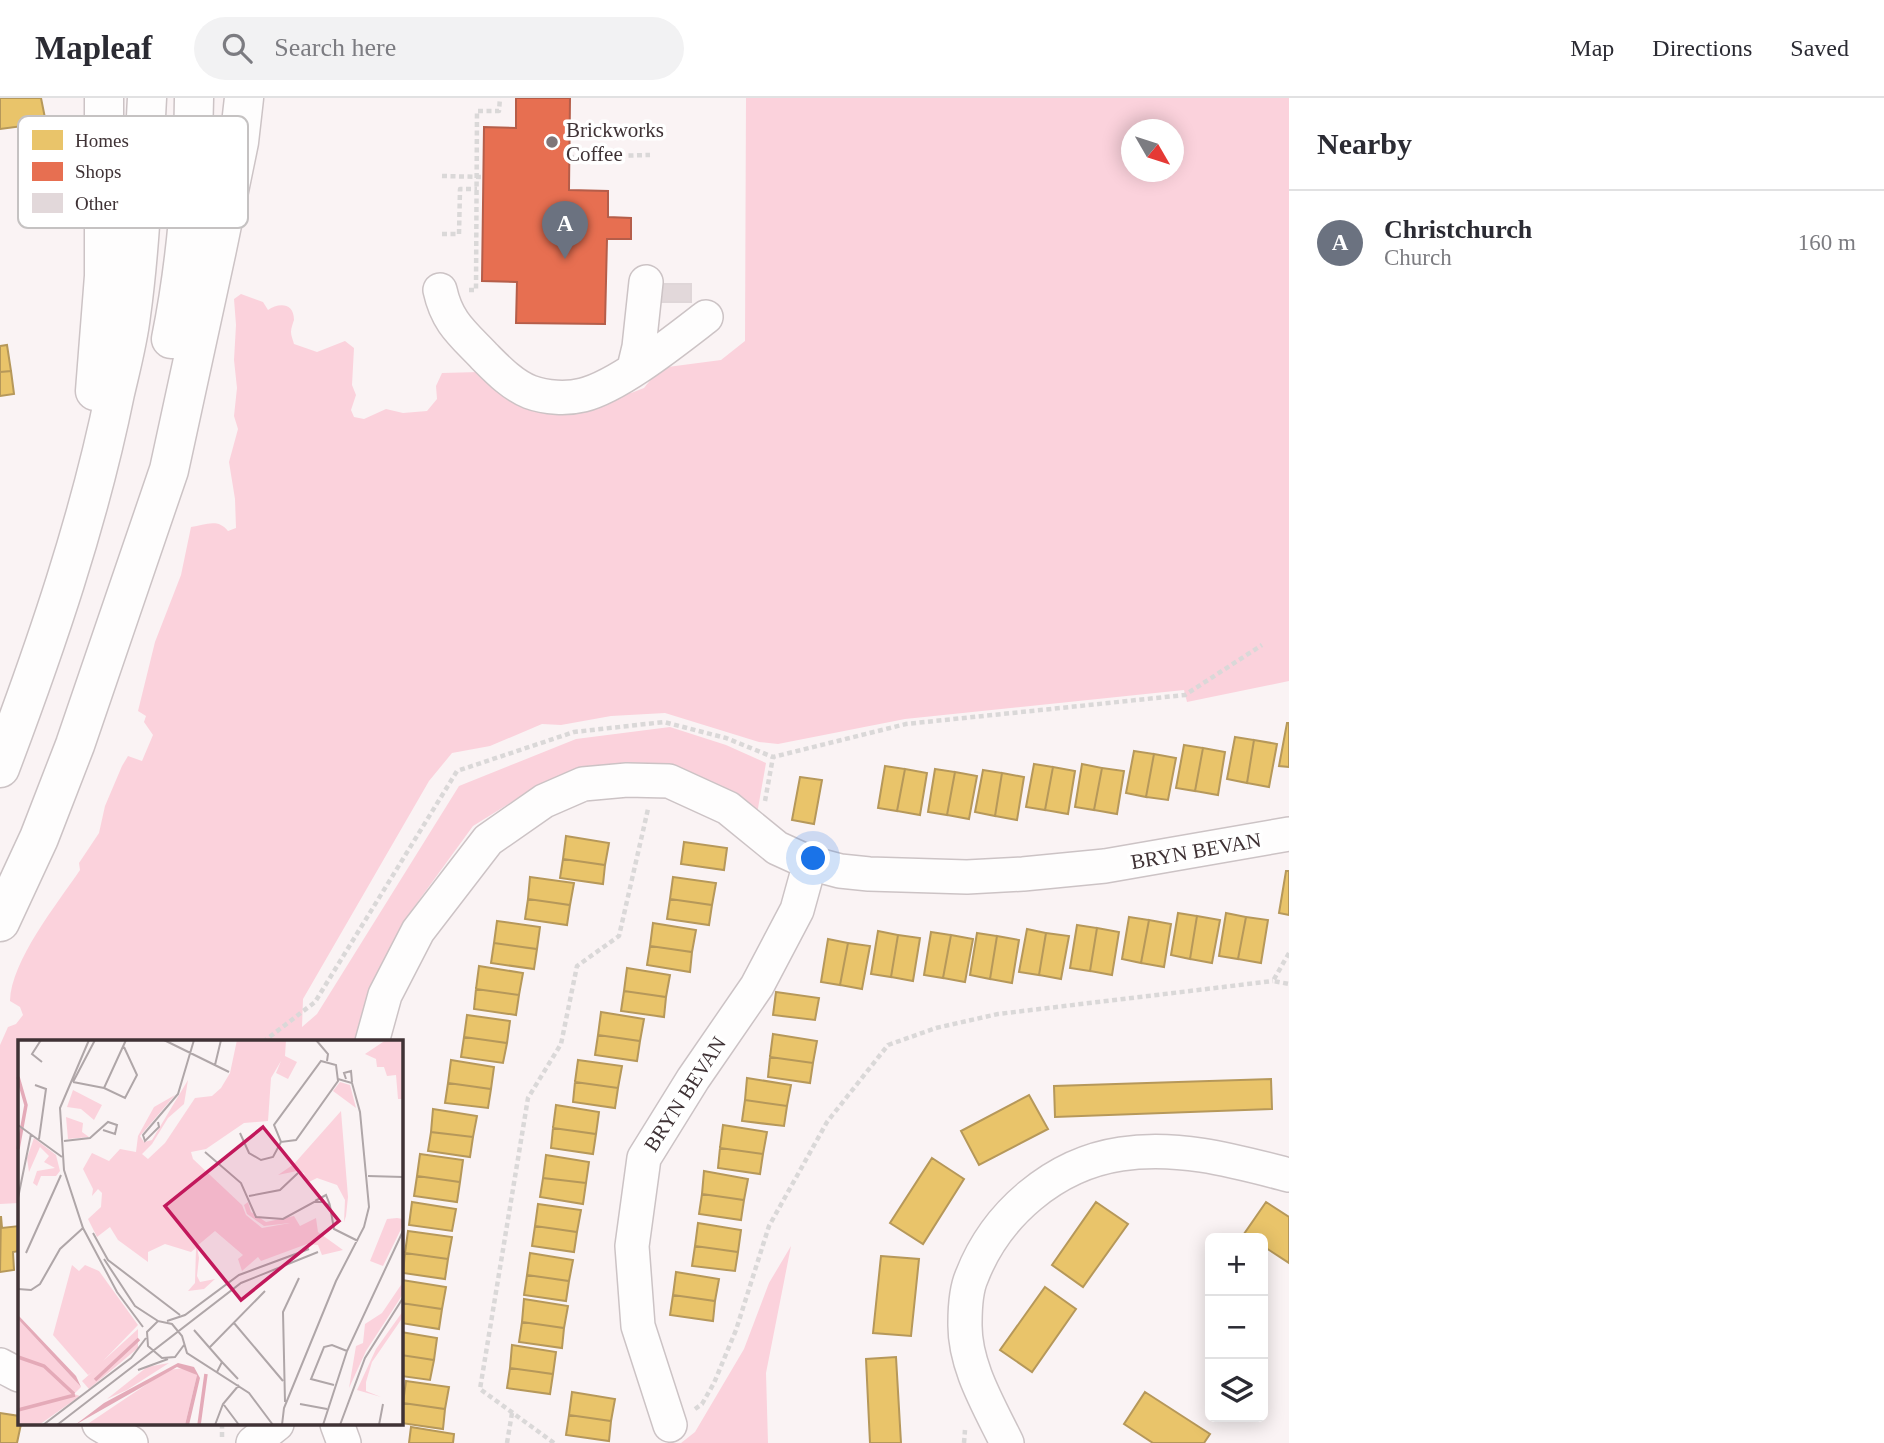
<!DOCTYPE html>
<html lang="en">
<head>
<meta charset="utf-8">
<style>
	body { margin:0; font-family:"Times New Roman",serif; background:#f2f2f3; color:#2b2b33 }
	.controls { position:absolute; right:21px; bottom:21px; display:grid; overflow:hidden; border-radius:10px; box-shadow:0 4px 18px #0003 }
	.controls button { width:63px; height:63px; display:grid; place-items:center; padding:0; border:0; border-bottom:2px solid #e1e1e2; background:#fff; color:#2b2b33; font:35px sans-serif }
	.compass { position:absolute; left:1121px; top:21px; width:63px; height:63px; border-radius:50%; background:#fff; box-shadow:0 4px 18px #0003; rotate:129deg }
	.you { position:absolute; left:814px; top:761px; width:24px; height:24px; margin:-18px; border:5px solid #fff; border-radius:50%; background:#1a73e8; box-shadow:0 0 0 10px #1a73e833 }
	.badge { display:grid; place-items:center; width:46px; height:46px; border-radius:50%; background:#807678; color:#fff; font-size:23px; font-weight:700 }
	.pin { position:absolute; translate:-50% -58px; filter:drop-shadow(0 2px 4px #0008) }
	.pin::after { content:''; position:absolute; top:37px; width:24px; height:21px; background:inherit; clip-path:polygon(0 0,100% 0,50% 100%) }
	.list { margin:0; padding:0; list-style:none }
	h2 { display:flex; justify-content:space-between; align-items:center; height:91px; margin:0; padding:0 28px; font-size:30px }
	h2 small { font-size:23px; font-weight:400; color:#7c7c81 }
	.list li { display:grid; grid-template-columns:46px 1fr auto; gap:21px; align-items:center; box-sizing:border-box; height:105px; padding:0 28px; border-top:2px solid #e1e1e2 }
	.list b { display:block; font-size:26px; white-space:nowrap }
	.list p { margin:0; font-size:23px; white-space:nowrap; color:#7c7c81 }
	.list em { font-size:23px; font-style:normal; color:#7c7c81 }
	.icon { flex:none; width:38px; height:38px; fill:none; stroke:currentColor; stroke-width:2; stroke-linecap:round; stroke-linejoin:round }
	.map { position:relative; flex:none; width:1289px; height:1345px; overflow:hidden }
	header { display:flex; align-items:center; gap:42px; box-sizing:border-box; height:98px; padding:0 35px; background:#fff; border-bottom:2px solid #e1e1e2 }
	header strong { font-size:33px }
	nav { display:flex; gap:38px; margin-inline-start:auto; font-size:24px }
	.search { width:490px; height:63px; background:#f2f2f3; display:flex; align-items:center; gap:18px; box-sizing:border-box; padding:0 24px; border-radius:38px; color:#7c7c81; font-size:26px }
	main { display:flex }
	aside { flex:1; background:#fff }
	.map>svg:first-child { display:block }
	.green { fill:#fbd2dc; fill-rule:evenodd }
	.homes { fill:#e9c46a; stroke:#b6985a; stroke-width:2 }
	.shops { fill:#e76f51; stroke:#b55d49; stroke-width:2 }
	.building { fill:#e2d8da; stroke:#dfd6d8; stroke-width:2 }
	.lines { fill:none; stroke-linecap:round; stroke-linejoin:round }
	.minor-casing { stroke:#ccc3c5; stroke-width:36 }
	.highway-casing { stroke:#ccc3c5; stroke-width:41 }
	.path { stroke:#dad8d8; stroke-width:4.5; stroke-dasharray:5 3.5; stroke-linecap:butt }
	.minor { stroke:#fefdfd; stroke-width:33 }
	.highway { stroke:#fefdfd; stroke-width:38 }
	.poi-dot { fill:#807678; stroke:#fff; stroke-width:2.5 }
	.labels { text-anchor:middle; stroke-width:7; stroke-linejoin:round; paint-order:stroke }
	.poi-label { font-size:21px; fill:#3f3235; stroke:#fff; text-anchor:start }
	.street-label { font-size:21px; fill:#3f3235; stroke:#fff }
	.inset-river { fill:none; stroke:#e4aab8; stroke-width:3.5 }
	.inset-road { fill:none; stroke:#afa6a8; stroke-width:2 }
	.view { fill:#c2185b; fill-opacity:0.15; stroke:#c2185b; stroke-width:3.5 }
	.inset-edge { fill:none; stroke:#3f3235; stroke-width:3.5 }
	.key { fill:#fff; stroke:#c5c2c2; stroke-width:2 }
	.key-label { font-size:19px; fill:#3f3235 }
</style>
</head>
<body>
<header>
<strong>Mapleaf</strong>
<div class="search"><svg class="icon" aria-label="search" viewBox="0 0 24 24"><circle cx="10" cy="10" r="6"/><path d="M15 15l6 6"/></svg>Search here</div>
<nav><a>Map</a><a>Directions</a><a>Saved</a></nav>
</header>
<main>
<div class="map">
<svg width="1289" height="1345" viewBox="0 0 1289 1345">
	<rect width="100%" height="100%" fill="#faf3f4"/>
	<!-- green -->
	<path class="green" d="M746,0h543v583l-102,21 -3,-12 -279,29 -127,25 -19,-2 -94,-29 -54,3 -50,9 -19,-1 -52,22 -38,7 -23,28 -126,218 -1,28 15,-13 142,-228 117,-47 94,-12 56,18 40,18 -9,51 -33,-26 -188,-1 -63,39 -67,92 -37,74 -11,50h-339v161l-19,1v-159l8,-18 8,-3 7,-9 -3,-8 -10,-6c1,-40 47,-97 70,-131l-1,-7 20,-30 6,-27 17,-40 6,-10 14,5 11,-26 -9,-13 2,-6 -8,-5 17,-69 26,-67 10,-48c14,-2 27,-9 37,4l8,-3 -1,-29 -6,-37 9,-33 -4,-13 3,-28 -3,-28 2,-35 -2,-26 7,-5 22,8 5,8c10,-7 26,-8 26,10 -1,3 -3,8 -3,12 0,4 2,8 3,12l23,8 28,-11 9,7 -2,37 4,10 -5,15 3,7 10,2 22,-10 17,4 24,-2 10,-12 -1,-13 6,-13 37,-1 152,21 13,-5 16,-20 61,-8 24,-19zM1132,32h42v42h-42z
		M791,1148l-25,127 2,70h-87l14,-11 49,-83 25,-66z"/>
	<!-- homes -->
	<path class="homes" d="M0,0h41l5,25 -46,6z
		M7,247l4,26 -11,1v-26z
		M11,273l3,23 -14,2v-24z
		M1287,625h2v44l-10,-1z
		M1235,639l19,3 -7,43 -20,-4z
		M1254,642l23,4 -8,43 -22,-4z
		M1184,647l19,3 -8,43 -19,-3z
		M1203,650l22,4 -7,43 -23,-4z
		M1134,653l20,3 -8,43 -20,-4z
		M1154,656l22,4 -8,42 -22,-3z
		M1034,666l19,3 -8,43 -19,-3z
		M1082,666l20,4 -8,42 -19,-3z
		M885,668l20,3 -8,42 -19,-3z
		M1053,669l22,4 -7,43 -23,-4z
		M1102,670l22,3 -7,43 -23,-4z
		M905,671l22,4 -7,42 -23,-4z
		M935,671l20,3 -8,43 -19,-3z
		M983,672l19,3 -7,43 -20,-4z
		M955,674l22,4 -8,43 -22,-4z
		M1002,675l22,4 -7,43 -22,-4z
		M800,679l22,3 -8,44 -22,-4z
		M566,738l43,7 -4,22 -42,-6z
		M684,744l43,6 -3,22 -43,-6z
		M563,761l42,6 -2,19 -43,-6z
		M1286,773h3v44l-10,-2z
		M530,779l44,6 -4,22 -42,-6z
		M673,779l43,6 -4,22 -42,-6z
		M528,801l42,6 -3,20 -42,-6z
		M670,801l42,6 -3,20 -42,-6z
		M1178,815l19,3 -7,43 -19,-4z
		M1226,815l20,4 -8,42 -19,-3z
		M1197,818l23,4 -8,43 -22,-4z
		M1129,819l20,3 -8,43 -19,-4z
		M1246,819l22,3 -7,43 -23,-4z
		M1149,822l22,4 -7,43 -23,-4z
		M497,823l43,6 -3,22 -43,-6z
		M653,825l43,7 -4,22 -42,-6z
		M1077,827l20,3 -7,43 -20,-3z
		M1097,830l22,4 -7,43 -22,-4z
		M1027,831l19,4 -7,42 -20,-3z
		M878,833l20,4 -7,42 -20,-3z
		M931,834l20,3 -8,43 -19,-3z
		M977,835l20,3 -7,43 -20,-4z
		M1046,835l23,3 -8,43 -22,-4z
		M898,837l22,3 -7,43 -22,-4z
		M951,837l22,4 -8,43 -22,-4z
		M997,838l22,4 -7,43 -22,-4z
		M828,841l20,4 -8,42 -19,-3z
		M494,845l43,6 -3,20 -43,-6z
		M848,845l22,3 -8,43 -22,-4z
		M650,848l42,6 -2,20 -43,-7z
		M479,868l44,7 -4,22 -43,-6z
		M627,870l43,7 -4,22 -42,-6z
		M476,891l43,6 -3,20 -42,-6z
		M624,893l42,6 -2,20 -43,-6z
		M776,894l43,6 -4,22 -42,-5z
		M601,914l43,7 -4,22 -42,-6z
		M467,917l43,6 -3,22 -43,-6z
		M773,936l44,7 -4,22 -43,-6z
		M598,937l42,6 -3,20 -42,-6z
		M464,939l43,6 -4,20 -42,-6z
		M770,959l43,6 -3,20 -42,-6z
		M451,962l43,7 -3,22 -43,-6z
		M578,962l44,6 -4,22 -43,-6z
		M747,980l44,7 -4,21 -42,-6z
		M1271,981l1,30 -217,8 -1,-31z
		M575,984l43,6 -3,20 -42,-6z
		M448,985l43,6 -3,19 -43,-5z
		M1029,997l19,34 -69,36 -18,-34z
		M745,1002l42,6 -3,20 -42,-5z
		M556,1007l43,7 -3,22 -43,-6z
		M433,1011l44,7 -4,21 -42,-5z
		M723,1027l44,7 -4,22 -43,-6z
		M553,1030l43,6 -3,20 -42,-6z
		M431,1034l42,5 -3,20 -42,-6z
		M720,1050l43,6 -3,20 -42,-6z
		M420,1056l43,6 -3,22 -43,-6z
		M546,1057l43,7 -3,21 -43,-5z
		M932,1060l32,21 -41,65 -33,-21z
		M704,1073l44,8 -4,21 -42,-6z
		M417,1078l43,6 -3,20 -43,-6z
		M543,1080l43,5 -3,21 -43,-7z
		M702,1096l42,6 -3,20 -42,-6z
		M412,1104l44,7 -4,22 -43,-6z
		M1096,1104l32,22 -45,63 -31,-22z
		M1266,1104l23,15v46l-26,-17v-8h-12l-7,-4z
		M538,1106l43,6 -4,22 -42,-6z
		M1,1118l1,12 17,-2v25l-6,1 1,18 -14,2z
		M698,1125l43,7 -3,22 -43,-6z
		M535,1128l42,6 -3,20 -42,-6z
		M408,1133l44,6 -4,22 -43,-6z
		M695,1148l43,6 -3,19 -43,-5z
		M405,1155l43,6 -3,20 -42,-6z
		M530,1155l43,7 -4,21 -42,-6z
		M881,1158l38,3 -8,77 -38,-3z
		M676,1174l43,7 -4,22 -42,-6z
		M527,1177l42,6 -3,20 -42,-6z
		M402,1182l44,7 -4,22 -41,-6z
		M1045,1189l31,22 -44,63 -32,-22z
		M673,1197l42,6 -2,20 -43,-6z
		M524,1201l44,7 -4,22 -42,-6z
		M401,1205l41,6 -3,20 -38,-6z
		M522,1224l42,6 -2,20 -43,-6z
		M401,1234l36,6 -3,22 -33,-5z
		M512,1247l44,7 -3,22 -43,-6z
		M401,1257l33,5 -4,20 -29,-4z
		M896,1259l5,86h-31l-4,-84z
		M510,1270l43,6 -3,20 -43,-6z
		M406,1283l43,6 -4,22 -42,-6z
		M572,1294l43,7 -4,22 -42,-6z
		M1145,1294l65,42 -6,9h-51l-29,-19z
		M403,1305l42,6 -2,20 -42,-6z
		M0,1315l19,3 2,8 -4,19h-17z
		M569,1317l42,6 -2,20 -43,-6z
		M411,1329l43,7 -1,9h-44z"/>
	<!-- shops -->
	<path class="shops" d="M516,0h54l-1,92 39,1v26l23,1v21h-24l-2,85 -89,-1 1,-41 -35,-1 2,-154 32,1z"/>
	<!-- building -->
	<path class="building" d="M660,186h31v18h-31z"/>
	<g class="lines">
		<!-- minor casing -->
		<g class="minor-casing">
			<path id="minor" d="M440,192c7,32 22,43 44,66 13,13 28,29 46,36 16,6 37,7 53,3 36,-9 93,-55 123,-78
				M634,270l5,-21 7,-65
				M372,944l13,-47 33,-64 70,-91 56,-39 39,-17 44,-4 42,1 59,27 49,40 33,15 30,8 29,3 98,3 56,-3 82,-8 184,-32
				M0,1267l19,10
				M99,1326l32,19
				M337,1326l7,19
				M670,1327l-32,-99 -6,-80 12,-88 49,-79 64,-93 40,-76 13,-47
				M253,1345l24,-19
				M1007,1345c-18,-37 -43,-78 -42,-120 0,-14 1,-34 7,-47 24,-62 82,-112 149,-122 57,-9 114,7 168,21"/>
		</g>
		<!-- highway casing -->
		<g class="highway-casing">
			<path id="highway" d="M171,241c16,-79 22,-160 23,-241
				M95,293l9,-115v-178
				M0,670c46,-122 89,-247 115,-375 6,-26 13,-52 16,-78 10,-72 12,-145 16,-217
				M0,824l39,-84 36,-93 94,-275 48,-221 22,-107 5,-44"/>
		</g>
		<!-- path -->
		<path class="path" d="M569,59l81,-2
			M442,78l41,1
			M442,136h17l1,-45h17
			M469,192h7l1,-179h22l1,-13
			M765,703l8,-44
			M1289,855l-16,28 16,3
			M263,944l52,-40 142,-231 117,-39 90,-10 62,16 47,19 133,-33 279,-29 77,-50
			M695,1311l7,-5 12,-21 22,-53 33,-104 58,-104 61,-77 48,-17 62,-14 275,-33
			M222,1339v-13
			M507,1345l5,-30
			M554,1345l-74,-54 48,-291 33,-54 16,-78 42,-30 29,-127
			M964,1345l1,-13"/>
		<!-- minor -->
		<use href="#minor" class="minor"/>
		<!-- highway -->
		<use href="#highway" class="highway"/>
	</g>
	<!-- markers -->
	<circle class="poi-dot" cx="552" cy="44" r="7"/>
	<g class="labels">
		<!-- poi labels -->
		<g class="poi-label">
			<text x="566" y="39">Brickworks<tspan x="566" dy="24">Coffee</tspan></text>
		</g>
		<!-- street labels -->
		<g class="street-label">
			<text transform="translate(1196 753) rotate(-10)" y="7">BRYN BEVAN</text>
			<text transform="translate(685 996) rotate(-57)" y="7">BRYN BEVAN</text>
		</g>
	</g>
	<!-- overview -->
	<g transform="translate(18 942)">
		<rect width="385" height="385" fill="#faf3f4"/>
		<path d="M219,0h49l-1,16 12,6 -9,17 -12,-6 5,-12 -10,17 -3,43 -24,2 -38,26 -15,3 2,7 49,46 4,10 16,13 28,-5 -26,3 -17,-12 -3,-9 4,-3 3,10 15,10 28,-6 6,10 16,-8 2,14 25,18 -21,5 -4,-10 -11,-1 -46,17 -3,-4 -16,14 -4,-12 5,-4 -28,-24 -18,15 2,12 -2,18 3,6 15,-3 -11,10 -16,2 7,-8 1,-35 -5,4 -26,-8 -17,8v10l-30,-22 -8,-13 -13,10 -9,-18 13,-12 1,-14 -4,-4 -6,7 1,-7 -10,-20 9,-16 17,8 11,-12 16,3 2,-16 16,-29 21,-12 -35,41 4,6 8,-2 36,-60 -4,24 -16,14 -16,26 -10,10 6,5 17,-16 30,-45 17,-2 9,-8 9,-15zM368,0h17v59h-5l-2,-24 -9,1 -3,-9h-7l-1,-8 -11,-5zM322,42l10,3 6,23 -23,-17zM55,50l29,15 -8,15 -13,-11 -14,-2zM323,71l7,86 -2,19 -2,6 1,-22 -8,-15 -20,-7 -10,5 -3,-10 -7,-2 -19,4 16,-11zM48,77l17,6 -1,9 7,5 -21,2zM16,98l22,17 4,16 -4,5h-15l-4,10 -4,-3 4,-12 18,-3 -11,-6 5,-6 -9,-9 -11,25 -2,-14zM379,178l6,1v6l-20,41 -13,-5 17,-42zM54,225l7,6 6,-6 14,6 39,54 -35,36 35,-32v19l-49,41 -7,-8 10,-9 -4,3 -35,-40zM385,242v12l-37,57 -17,37 7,-42 7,-3 2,-19 17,-11zM385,271v6l-31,45 -6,20v9l15,6 -24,-7 19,-41zM0,279l63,68 -7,7 6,2 -41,29h-21zM151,323l-42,27 -20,9 40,-32zM167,328l12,7 -12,50h-99l82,-55z" fill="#fbd2dc"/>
		<path d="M0,275l58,61 5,11 -63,-68zM160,323l16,4 6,11 -11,47h-4l12,-50 -20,-8 -102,58 29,-22z" fill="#e4aab8"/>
		<path class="inset-river" d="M0,37l8,28 -8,44M0,317l26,9 30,28M77,340l44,-41M0,370l57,-15M181,385l7,-51"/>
		<path class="inset-road" d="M23,0l-9,14 10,8M71,0l-29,68 4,62 19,58 34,64 26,35M146,0l65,32M298,0l12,14 -1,7M106,7l13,28 -12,23 -21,-10 22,-48M303,21l15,4 2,16 -42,59 -15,2 -7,-17zM197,25l6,-25M328,39l-2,-6 7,-2 1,11M55,42l31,6M55,42l22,-42M17,45l11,4 -7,50M140,82l1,5 -14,14 -2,-6 35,-41 16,-54M0,85l44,32M222,93l9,20 12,7 12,-3 8,-15M46,101l26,-3 18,-16 9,3 -2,9 -12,-4M187,112l36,31 15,34 27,2 31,-17h9l7,4 4,23 24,12M350,136l35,1M231,156l31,-6 18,-17M0,158l13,-64M297,161l11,-6 4,10M75,193l15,27 72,55M8,213l35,-78M86,219l31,47 23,15M0,249l13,1 9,-6 20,-35 23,-21M149,281l18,-6 54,-40 70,-26M216,283l49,58M176,290l28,32 -5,10M166,305l-9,12 -13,1 -14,-12 -1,-14 11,-11 14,3 10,12 5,17 62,40 24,32M192,307l55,-56M204,322l16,17M120,330l30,-11M316,345l-23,-6 13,-32 8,-2 15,6M267,362l-2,-90 16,-34M282,364l27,5M206,365l15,20M25,385l88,-67 15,-20M39,385l184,-142 77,-31M197,385l8,-21 16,-19M264,385l2,-17 52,-127 28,-54 5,-20 -9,-95 -8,-29 -14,-4M305,385l24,-74 56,-120M322,385l25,-67 38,-60M361,385l4,-21"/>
		<path class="view" d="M245,87l76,94 -98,79 -76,-94z"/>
		<rect width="385" height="385" class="inset-edge"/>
	</g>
	<!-- legend -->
	<rect x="18" y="18" width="230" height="112" rx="10" class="key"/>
	<rect x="32" y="32" width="31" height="20" fill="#e9c46a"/>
	<rect x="32" y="64" width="31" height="19" fill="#e76f51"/>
	<rect x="32" y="95" width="31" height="20" fill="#e2d8da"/>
	<g class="key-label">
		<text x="75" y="49">Homes</text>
		<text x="75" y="80">Shops</text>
		<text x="75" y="112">Other</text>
	</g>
</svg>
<div class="controls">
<button>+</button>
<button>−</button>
<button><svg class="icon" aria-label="layers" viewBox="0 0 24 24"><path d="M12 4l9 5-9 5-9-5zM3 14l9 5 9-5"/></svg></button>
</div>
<svg class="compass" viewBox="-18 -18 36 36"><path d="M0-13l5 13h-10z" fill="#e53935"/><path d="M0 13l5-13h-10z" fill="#7c7c81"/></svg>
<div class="you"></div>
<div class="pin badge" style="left:565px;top:161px;background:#6b7280">A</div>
</div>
<aside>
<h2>Nearby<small></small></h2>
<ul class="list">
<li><span class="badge" style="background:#6b7280">A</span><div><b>Christchurch</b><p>Church</p></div><em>160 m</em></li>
</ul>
</aside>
</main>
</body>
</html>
